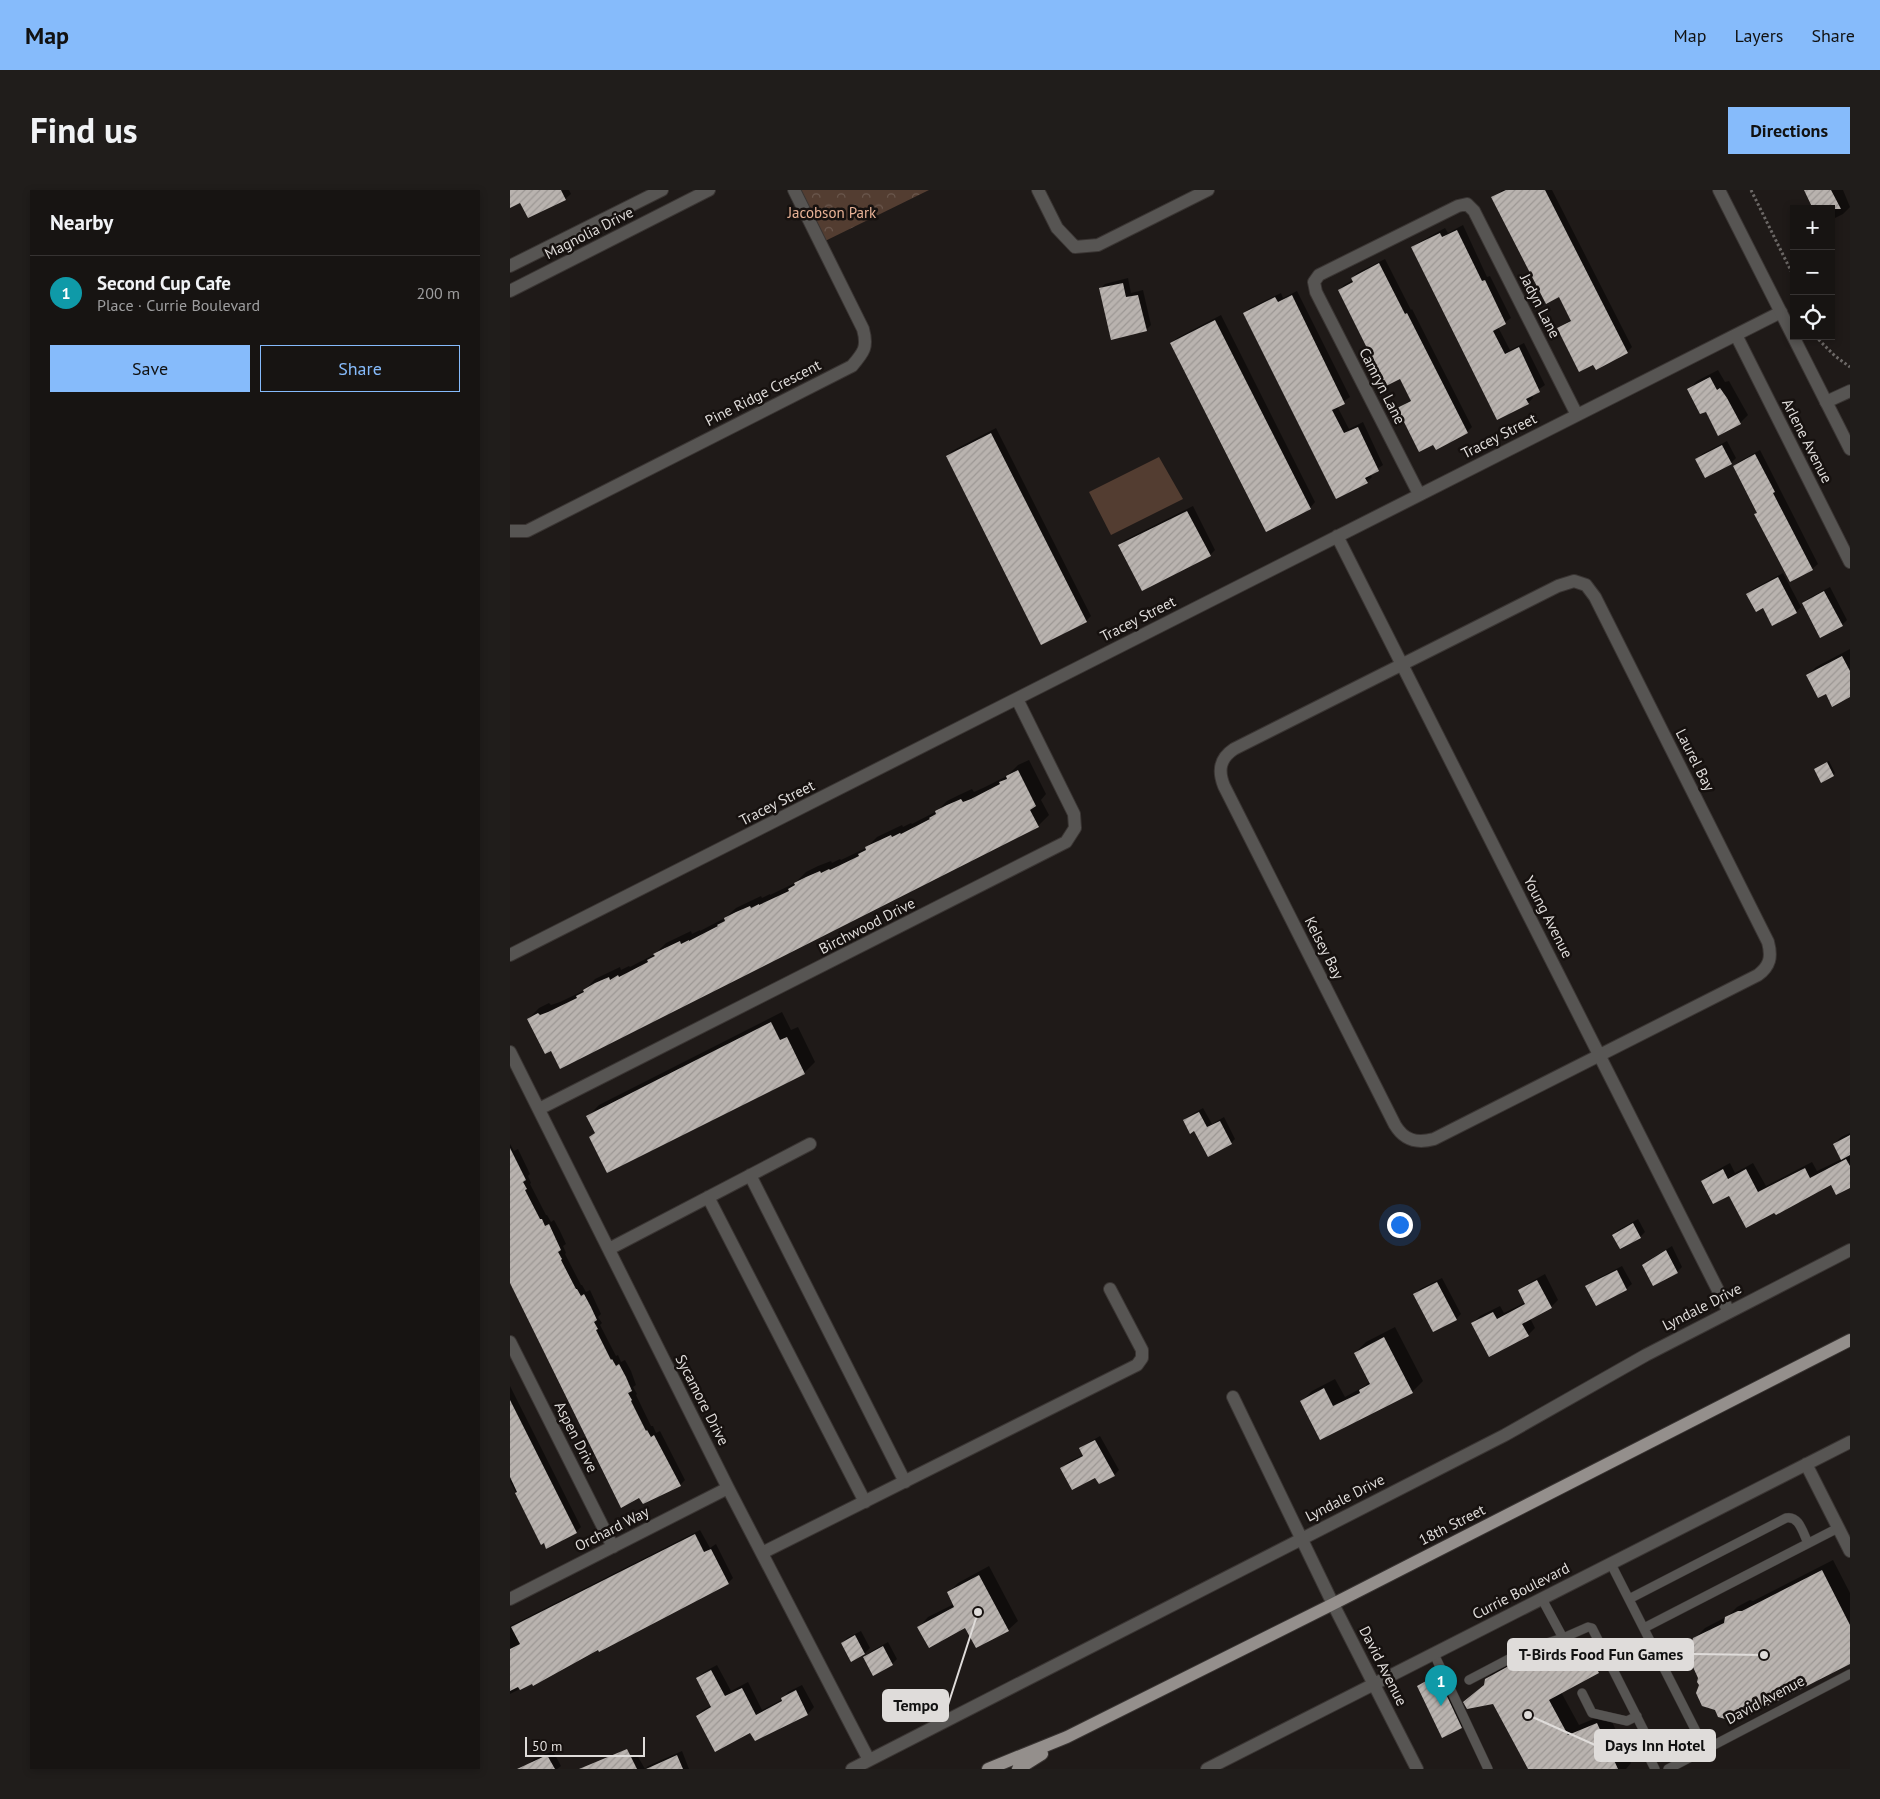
<!DOCTYPE html>
<html lang="en">
<head>
<meta charset="utf-8">
<style>
	body { margin:0; font-family:"PT Sans",sans-serif; background:#201d1b; color:#f1f3f6 }
	.controls { position:absolute; right:15px; top:15px; display:grid; overflow:hidden; border-radius:0px; box-shadow:0 2px 8px #0003 }
	.controls button { width:45px; height:45px; display:grid; place-items:center; padding:0; border:0; border-bottom:1px solid #363332; background:#171412; color:#f1f3f6; font:25px sans-serif }
	.scale { position:absolute; left:15px; bottom:12px; width:120px; box-sizing:border-box; padding-left:5px; border:2px solid #dfdcda; border-top:0; font-size:14px; line-height:18px; white-space:nowrap; color:#dfdcda; -webkit-text-stroke:4px #16110f; paint-order:stroke }
	.you { position:absolute; left:889px; top:1034px; width:18px; height:18px; margin:-12px; border:4px solid #fff; border-radius:50%; background:#1a73e8; box-shadow:0 0 0 8px #1a73e833 }
	.badge { display:grid; place-items:center; width:32px; height:32px; border-radius:50%; background:#86bbfb; color:#fff; font-size:16px; font-weight:700 }
	.pin { position:absolute; translate:-50% -41px; filter:drop-shadow(0 1px 2px #0008) }
	.pin::after { content:''; position:absolute; top:26px; width:18px; height:15px; background:inherit; clip-path:polygon(0 0,100% 0,50% 100%) }
	.list { margin:0; padding:0; list-style:none }
	h2 { display:flex; justify-content:space-between; align-items:center; height:65px; margin:0; padding:0 20px; font-size:21px }
	h2 small { font-size:16px; font-weight:400; color:#9e9e9f }
	.list li { display:grid; grid-template-columns:32px 1fr auto; gap:15px; align-items:center; box-sizing:border-box; height:75px; padding:0 20px; border-top:1px solid #363332 }
	.list b { display:block; font-size:19px; white-space:nowrap }
	.list p { margin:0; font-size:16px; white-space:nowrap; color:#9e9e9f }
	.list em { font-size:16px; font-style:normal; color:#9e9e9f }
	.actions { display:flex; gap:10px; padding:15px 20px }
	.actions a { flex:1; padding:11px 0; border:1px solid #86bbfb; border-radius:0px; text-align:center; font-size:18px; color:#86bbfb }
	.actions .main { background:#86bbfb; color:#111 }
	.icon { flex:none; width:28px; height:28px; fill:none; stroke:currentColor; stroke-width:2; stroke-linecap:round; stroke-linejoin:round }
	.map { position:relative; flex:none; width:1340px; height:1579px; overflow:hidden; border-radius:0px }
	header { display:flex; align-items:center; gap:30px; box-sizing:border-box; height:70px; padding:0 25px; background:#86bbfb; color:#111 }
	header strong { font-size:24px }
	nav { display:flex; gap:28px; margin-inline-start:auto; font-size:18px }
	.intro { display:flex; align-items:center; justify-content:space-between; box-sizing:border-box; height:120px; padding:0 30px }
	h1 { margin:0; font-size:35px }
	.button { padding:12px 22px; border-radius:0px; background:#86bbfb; color:#111; font-size:18px; font-weight:700 }
	main { display:flex; gap:30px; padding:0 30px }
	aside { flex:1; background:#171412; border-radius:0px; box-shadow:0 2px 8px #0003 }
	.map>svg:first-child { display:block }
	.grass { fill:#533d31 }
	.park { fill:url(#park-crowns) }
	.shadow { fill:#0007 }
	.building { fill:url(#building-hatch) }
	.lines { fill:none; stroke-linecap:round; stroke-linejoin:round }
	.service-casing { stroke:#3a3533; stroke-width:10 }
	.minor-casing { stroke:#3a3533; stroke-width:14 }
	.tertiary-casing { stroke:#3a3533; stroke-width:14 }
	.primary-casing { stroke:#3a3533; stroke-width:14 }
	.path { stroke:#6c6866; stroke-width:3; stroke-dasharray:2.5 2.5; stroke-linecap:butt }
	.service { stroke:#575553; stroke-width:9 }
	.minor { stroke:#575553; stroke-width:12 }
	.tertiary { stroke:#575553; stroke-width:12 }
	.primary { stroke:#948f8c; stroke-width:12 }
	.labels { text-anchor:middle; stroke-width:5; stroke-linejoin:round; paint-order:stroke }
	.park-label { font-size:15px; fill:#e9b397; stroke:#16110f }
	.street-label { font-size:15px; fill:#dfdcda; stroke:#16110f }
	.leader { fill:none; stroke:#dfdcda; stroke-width:2 }
	.callout-dot { fill:#dfdcda; stroke:#16110f; stroke-width:2 }
	.callout { fill:#dfdcda; stroke:#dfdcda; stroke-width:2 }
	.callout-label { font-size:16px; text-anchor:middle; font-weight:bold; fill:#111 }
</style>
</head>
<body>
<header>
<strong>Map</strong>
<nav><a>Map</a><a>Layers</a><a>Share</a></nav>
</header>
<div class="intro"><h1>Find us</h1><a class="button">Directions</a></div>
<main>
<aside>
<h2>Nearby<small></small></h2>
<ul class="list">
<li><span class="badge" style="background:#0f9aa8">1</span><div><b>Second Cup Cafe</b><p>Place · Currie Boulevard</p></div><em>200 m</em></li>
</ul>
<div class="actions"><a class="main">Save</a><a>Share</a></div>
</aside>
<div class="map">
<svg width="1340" height="1579" viewBox="0 0 1340 1579">
	<defs>
		<pattern id="park-crowns" width="20" height="18" patternUnits="userSpaceOnUse" patternTransform="scale(1.25)"><rect width="20" height="18" fill="#533d31"/><path d="M2 6a3 3 0 1 1 6 0M12 15a3 3 0 1 1 6 0" fill="none" stroke="#6b584e"/></pattern>
		<pattern id="building-hatch" width="6" height="6" patternUnits="userSpaceOnUse" patternTransform="scale(1.25)"><rect width="6" height="6" fill="#b9b3af"/><path d="M-1 1l2-2M0 6l6-6M5 7l2-2" fill="none" stroke="#9c9794"/></pattern>
	</defs>
	<rect width="100%" height="100%" fill="#1f1a18"/>
	<!-- grass -->
	<path class="grass" d="M649,267l24,42 -72,36 -22,-43z"/>
	<!-- park -->
	<path class="park" d="M284,0h135l-108,53z"/>
	<!-- shadow -->
	<path class="shadow" d="M0,0h59l2,4 -6,5 -37,18 -7,-15 -11,5z
		M993,0h49l80,157 -5,5 -68,-24 13,-9 -12,-23 -67,-98z
		M1295,0h38l7,17 -7,7 -12,6v-11z
		M953,35l24,52 3,-1 21,42 -13,9 12,23 14,-7 21,42 -13,9 1,4 -5,5 -116,-155 6,-5 27,-15 3,5z
		M875,69l26,51 1,-1 60,118 -5,5 -68,-24 13,-9 -11,-22 -62,-87 5,-5 9,-5 -1,-2 5,-5z
		M618,88l3,15 12,-3 8,35 -5,5 -46,-41 5,-5z
		M787,101l53,106 -13,9 12,23 14,-7 20,43 -13,9 2,3 -5,5 -122,-169 5,-5 31,-15 2,5z
		M711,125l94,187 -5,6 -139,-165 6,-5z
		M1208,180l7,12 4,-1 5,9 14,25 -8,8 -34,-13 -17,-21 8,-8z
		M486,238l95,188 -5,5 -139,-165 5,-5z
		M1217,251l9,17 -5,5 -34,-4 5,-5z
		M1250,260l58,114 -6,5 -22,11 -32,-68 -24,-46 6,-5z
		M683,316l22,44 -5,5 -90,-10 5,-5z
		M1273,383l18,34 -5,5 -32,-5 -16,-13 5,-5z
		M1320,397l17,33 -5,5 -39,-22 6,-5z
		M1340,459v47l-24,-4 -18,-17 8,-8z
		M519,570l17,34 -5,6 8,15 -11,11 -486,223 -24,-30 11,-11 10,-5 2,2 9,-3 25,-12 10,-11 25,-12 1,3 8,-4 1,1 25,-13 11,-11 25,-12 1,3 8,-4v1l25,-13 11,-10 25,-12 1,2 8,-4v1l25,-12 11,-11 12,-6 13,-5 1,2 8,-4 1,1 25,-12 11,-11 25,-12 1,2 8,-4 1,1 25,-13 10,-10 12,-6 13,-6 2,3 9,-4 24,-12 11,-11z
		M1319,571l6,12 -2,2 -15,-8z
		M272,822l9,18 7,-3 17,35 -11,11 -196,98 -18,-34 6,-5 -8,-16 11,-11z
		M693,918l9,16 12,-7 11,22 -4,4 -36,-13 -11,-10 5,-4z
		M1340,943v53l-18,-2 -56,29 -73,-32 7,-7 20,-11 5,10 18,-10 13,23 46,-24 5,9 25,-12 -8,-15 7,-7z
		M0,954l4,7 4,-2 12,25 -2,2 3,7 -1,1 16,31h1l4,7 3,-2 6,11 6,13 -3,2 3,7 -1,1 16,31h1l4,7 4,-2 5,11 6,13 -3,3 4,6 -2,2 16,31 2,-1 3,7 4,-2 6,11 5,14 -3,2 4,7 -1,1 15,31h2l3,7 4,-2 25,49 -5,5 -170,-204z
		M1128,1029l7,13 -5,5 -27,-2 5,-5z
		M1162,1056l10,21 -5,5 -33,-7 5,-5z
		M1112,1076l10,18 -6,5 -40,-2 5,-5z
		M1035,1084l13,26 -7,7 -21,11 5,10 -7,7 -56,-11 8,-8 20,-10 4,7 22,-11 -6,-11 7,-7z
		M932,1088l19,36 -5,5 -41,-25 5,-5z
		M885,1137l28,54 -11,11 -91,47 -20,-37 11,-11 23,-12 10,18 20,-11 5,-5 -15,-28 11,-11z
		M0,1196l71,141 -5,5 -35,11 -31,-62z
		M590,1246l19,34 -5,5 -18,1 -34,-8 5,-5 17,-9 -3,-5 5,-5z
		M190,1340l10,18 6,-4 17,34 -5,5 -218,111v-68z
		M1323,1370l17,33v70l-150,22 -6,-46 11,-11 23,-12 9,-9 13,-7 3,1z
		M479,1376l29,55 -10,9 -42,-3h-47l9,-10 26,-13 -6,-11 10,-10z
		M351,1441l9,17 -5,5 -14,7 -9,-17 5,-5z
		M1087,1446l12,25 -11,11 -37,20 18,33 29,-12 23,50 -5,6h-97l-35,-66 -29,-1 21,-19v-4l11,-11 41,-21 9,14z
		M378,1452l9,17 -5,5 -28,-7 6,-5z
		M207,1475l14,26 17,-9 14,28 21,-11 5,-7 14,-7 12,22 -6,7 -53,26 -4,-9 -54,-15 6,-6 9,-5 -15,-27 7,-6z
		M929,1484l24,51 -2,2 -43,-41z
		M43,1561l8,15 -4,3h-25l-3,-5 5,-5z
		M172,1561l7,18h-44l3,-3z
		M127,1565l8,14h-34z"/>
	<!-- building -->
	<path class="building" d="M0,0h51l5,10 -38,18 -8,-15 -10,5z
		M996,0h39l83,163 -32,17 -3,-5 -14,7 -22,-44 14,-7 -12,-24 -13,7 -55,-107z
		M1294,0h27l10,19h-28z
		M947,40l25,51 3,-1 21,44 -13,7 12,23 14,-7 21,45 -14,7 3,5 -32,16 -86,-173 29,-14 2,4z
		M869,73l26,51 2,-1 61,120 -32,17 -3,-5 -14,7 -22,-44 14,-7 -11,-22 -14,7 -48,-96 15,-8 -2,-4z
		M613,93l3,14 12,-2 9,36 -36,9 -12,-52z
		M782,105l53,109 -13,6 12,23 14,-6 21,44 -14,7 3,5 -32,16 -93,-186 32,-16 3,5z
		M705,130l96,189 -45,23 -96,-189z
		M1200,187l7,13 3,-2 7,10 14,26 -23,12 -12,-24 -6,2 -13,-25z
		M481,243l96,189 -46,23 -95,-189z
		M1212,255l10,19 -27,14 -10,-19z
		M1245,264l20,38 -2,1 40,77 -23,12 -36,-68 3,-1 -24,-47z
		M677,321l24,45 -69,35 -24,-46z
		M1268,387l19,36 -25,13 -9,-18 -7,4 -10,-18z
		M1314,401l19,35 -23,12 -18,-35z
		M1332,466l8,15v26l-18,10 -6,-13 -8,4 -12,-23z
		M1317,572l7,14 -13,7 -7,-14z
		M508,580l18,36 -6,4 9,17 -479,242 -9,-18 -6,3 -18,-35 11,-6 2,2 8,-3 29,-14 -1,-2 8,-4 -1,-2 12,-7 14,-6 1,3 8,-5 1,2 29,-15 -1,-2 8,-4 -2,-2 12,-6 15,-7 1,3 8,-4v1l29,-15 -1,-1 8,-4 -1,-3 12,-6 14,-6 1,2 8,-4v1l30,-14 -1,-2 7,-4 -1,-2 12,-6 14,-6 1,2 8,-4 1,1 29,-14 -1,-2 8,-4 -1,-3 26,-12 1,2 8,-4 1,1 29,-15 -1,-1 7,-4 -1,-3 12,-6 14,-6 2,3 8,-3 29,-15 -1,-2 8,-3 -1,-3z
		M261,832l9,18 7,-3 18,37 -198,99 -18,-36 6,-4 -9,-17z
		M689,922l8,15 13,-6 12,23 -24,13 -14,-26 -4,3 -7,-14z
		M1340,945v20l-9,5 -8,-16z
		M0,958l16,32 -3,2 4,7 -2,1 15,29h2l3,7 4,-2 12,26 -3,2 4,7 -1,1 15,29h1l4,7 3,-2 7,13 6,13 -3,2 4,7 -2,1 15,30 1,-1 4,7 3,-2 7,13 6,14 -4,2 4,7 -1,1 15,30 1,-1 4,7 3,-2 27,51 -38,18 -4,-6 -18,10 -111,-225z
		M1336,969l4,7v22l-14,7 -5,-10 -55,30 -2,-2 -28,15 -17,-32 -16,8 -12,-23 22,-12 5,10 18,-10 12,23 47,-24 5,10z
		M1123,1033l8,15 -21,11 -8,-14z
		M1156,1060l12,23 -25,13 -11,-21z
		M1107,1080l10,20 -31,16 -11,-20z
		M1027,1090l15,28 -30,16 7,12 -40,21 -18,-34 22,-11 4,7 28,-15 -7,-14z
		M927,1092l20,38 -24,12 -20,-38z
		M874,1147l29,56 -93,47 -20,-39 24,-13 9,18 27,-13 -1,-3 11,-6 -16,-31z
		M0,1210l67,133 -31,16 -2,-6 -3,2 -26,-52 2,-1 -7,-15z
		M585,1250l20,36 -16,8 -4,-6 -23,12 -12,-22 23,-12 -4,-8z
		M185,1344l9,18 7,-3 18,35 -130,68 -1,-2 -65,36 -1,-2 -12,6 -2,-3 -8,4v-42l10,-5 -9,-17z
		M1312,1380l28,55v39l-114,58 -18,-5 -3,-7 -13,-4 -6,-13 3,-8 -2,-3 1,-4 -10,-22 5,-18 31,-15 1,-6 13,-6h4z
		M469,1385l30,56 -33,17 -11,-20 -36,20 -12,-21 37,-20 -7,-15z
		M345,1445l10,19 -14,8 -10,-19z
		M373,1456l10,19 -20,11 -10,-19z
		M1076,1456l13,27 -50,27 19,35 29,-12 21,46h-90l-35,-65 -26,5 -4,-7 21,-17 1,-6 42,-23 9,15z
		M201,1480l14,26 17,-8 14,27 26,-14 -1,-3 15,-8 12,25 -53,26 -5,-8 -35,19 -19,-36 15,-9 -15,-29z
		M927,1485l25,53 -20,10 -25,-52z
		M117,1559l10,20h-58z
		M37,1565l8,14h-38z
		M167,1565l6,14h-37z"/>
	<g class="lines">
		<!-- service casing -->
		<g class="service-casing">
			<path id="service" d="M1101,1374l94,185
				M1032,1409l21,39 25,-11 4,1 52,103 -1,14 12,24
				M1119,1409l157,-81c13,-3 17,15 22,25
				M1134,1438l194,-100
				M924,1464l54,115
				M959,1490l59,-31 35,-11
				M1072,1503l10,20 35,8 10,-5
				M1158,1579l182,-95"/>
		</g>
		<!-- minor casing -->
		<g class="minor-casing">
			<path id="minor" d="M528,0l19,38 18,19 23,-2 110,-55
				M0,76l152,-76
				M0,101l199,-101
				M1226,145l114,227
				M1316,212l24,-11
				M909,304l-103,-202 -2,-10 5,-7 139,-69 9,-2 7,7 103,204
				M0,341h17l325,-165c12,-14 16,-19 11,-37l-69,-139
				M827,346l392,776
				M1064,391l12,4 9,12 173,345c4,15 2,24 -10,33l-324,164c-18,5 -30,1 -39,-14l-171,-339c-6,-15 -5,-27 10,-37l324,-163z
				M0,765l1271,-643
				M0,862l218,436 141,272
				M29,919l527,-267 9,-14 -1,-14 -57,-115
				M240,985l155,307
				M198,1007l157,305
				M99,1059l201,-105
				M0,1152l103,205
				M723,1207l100,207 84,165
				M1296,1274l44,87
				M252,1363l375,-188 5,-7v-8l-32,-61
				M0,1409l218,-111
				M342,1579l653,-334 141,-80 204,-105
				M697,1579l643,-327"/>
		</g>
		<!-- tertiary casing -->
		<g class="tertiary-casing">
			<path id="tertiary" d="M1209,0l131,259"/>
		</g>
		<!-- primary casing -->
		<g class="primary-casing">
			<path id="primary" d="M478,1579l79,-32 266,-133 517,-264
				M508,1579l24,-15"/>
		</g>
		<!-- path -->
		<path class="path" d="M1241,0l43,87
			M1305,146l20,20 15,11"/>
		<!-- service -->
		<use href="#service" class="service"/>
		<!-- minor -->
		<use href="#minor" class="minor"/>
		<!-- tertiary -->
		<use href="#tertiary" class="tertiary"/>
		<!-- primary -->
		<use href="#primary" class="primary"/>
	</g>
	<g class="labels">
		<!-- park labels -->
		<g class="park-label">
			<text x="322" y="28">Jacobson Park</text>
		</g>
		<!-- street labels -->
		<g class="street-label">
			<text transform="translate(79 43) rotate(-27)" y="5">Magnolia Drive</text>
			<text transform="translate(1030 116) rotate(63)" y="5">Jadyn Lane</text>
			<text transform="translate(872 196) rotate(63)" y="5">Camryn Lane</text>
			<text transform="translate(253 203) rotate(-27)" y="5">Pine Ridge Crescent</text>
			<text transform="translate(989 246) rotate(-27)" y="5">Tracey Street</text>
			<text transform="translate(1297 251) rotate(63)" y="5">Arlene Avenue</text>
			<text transform="translate(628 429) rotate(-27)" y="5">Tracey Street</text>
			<text transform="translate(1185 570) rotate(63)" y="5">Laurel Bay</text>
			<text transform="translate(267 613) rotate(-27)" y="5">Tracey Street</text>
			<text transform="translate(1038 727) rotate(63)" y="5">Young Avenue</text>
			<text transform="translate(357 736) rotate(-27)" y="5">Birchwood Drive</text>
			<text transform="translate(814 758) rotate(63)" y="5">Kelsey Bay</text>
			<text transform="translate(1192 1117) rotate(-27)" y="5">Lyndale Drive</text>
			<text transform="translate(192 1210) rotate(63)" y="5">Sycamore Drive</text>
			<text transform="translate(66 1247) rotate(63)" y="5">Aspen Drive</text>
			<text transform="translate(835 1308) rotate(-27)" y="5">Lyndale Drive</text>
			<text transform="translate(942 1335) rotate(-27)" y="5">18th Street</text>
			<text transform="translate(102 1339) rotate(-27)" y="5">Orchard Way</text>
			<text transform="translate(1011 1401) rotate(-27)" y="5">Currie Boulevard</text>
			<text transform="translate(873 1476) rotate(63)" y="5">David Avenue</text>
			<text transform="translate(1255 1510) rotate(-28)" y="5">David Avenue</text>
		</g>
	</g>
	<!-- callouts -->
	<path class="leader" d="M1254 1465L1183 1464M468 1422L438 1515M1018 1525L1085 1555"/>
	<g class="callout-dot">
		<circle cx="1254" cy="1465" r="5"/>
		<circle cx="468" cy="1422" r="5"/>
		<circle cx="1018" cy="1525" r="5"/>
	</g>
	<g class="callout">
		<rect x="998" y="1449" width="185" height="31" rx="5"/>
		<rect x="373" y="1500" width="65" height="31" rx="5"/>
		<rect x="1085" y="1540" width="120" height="31" rx="5"/>
	</g>
	<g class="callout-label">
		<text x="1091" y="1470">T-Birds Food Fun Games</text>
		<text x="406" y="1521">Tempo</text>
		<text x="1145" y="1561">Days Inn Hotel</text>
	</g>
</svg>
<div class="controls">
<button>+</button>
<button>−</button>
<button><svg class="icon" aria-label="locate" viewBox="0 0 24 24"><circle cx="12" cy="12" r="6"/><path d="M12 2v4M12 18v4M2 12h4M18 12h4"/></svg></button>
</div>
<div class="scale">50 m</div>
<div class="you"></div>
<div class="pin badge" style="left:931px;top:1516px;background:#0f9aa8">1</div>
</div>
</main>
</body>
</html>
